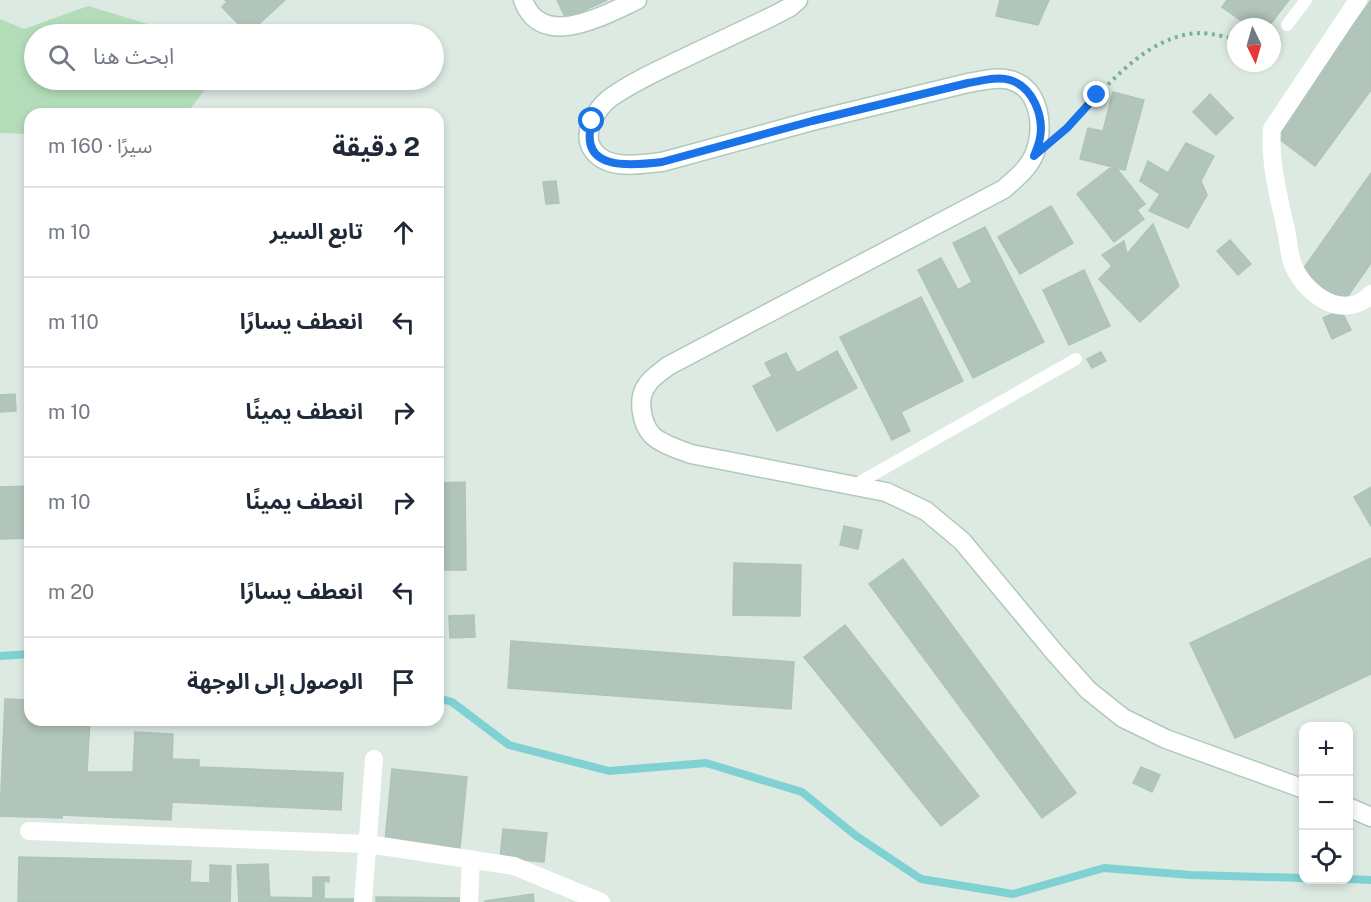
<!DOCTYPE html>
<html lang="ar">
<head>
<meta charset="utf-8">
<style>
	body { margin:0; font-family:"Public Sans","Noto Sans Arabic",sans-serif; background:#f6f6f7; color:#1f2937; direction:rtl }
	.controls { position:absolute; right:18px; bottom:18px; display:grid; overflow:hidden; border-radius:12px; box-shadow:0 3px 9px #0003 }
	.controls button { width:54px; height:54px; display:grid; place-items:center; padding:0; border:0; border-bottom:2px solid #e0e1e3; background:#fff; color:#1f2937; font:30px sans-serif }
	.compass { position:absolute; left:1227px; top:18px; width:54px; height:54px; border-radius:50%; background:#fff; box-shadow:0 3px 9px #0003; rotate:175deg }
	.stop { position:absolute; width:18px; height:18px; margin:-14px; border:4px solid #1a73e8; border-radius:50%; background:#fff }
	.stop.end { background:#1a73e8; border-color:#fff; box-shadow:0 2px 6px #0008 }
	.list { margin:0; padding:0; list-style:none }
	h2 { display:flex; justify-content:space-between; align-items:center; height:78px; margin:0; padding:0 24px; font-size:26px }
	h2 small { font-size:20px; font-weight:400; color:#747a83 }
	.list li { display:grid; grid-template-columns:39px 1fr auto; gap:18px; align-items:center; box-sizing:border-box; height:90px; padding:0 24px; border-top:2px solid #e0e1e3 }
	.list b { display:block; font-size:22px; white-space:nowrap }
	.list em { font-size:20px; font-style:normal; color:#747a83 }
	.icon { flex:none; width:33px; height:33px; fill:none; stroke:currentColor; stroke-width:2; stroke-linecap:round; stroke-linejoin:round }
	.map { position:relative; flex:none; width:1371px; height:902px; overflow:hidden; direction:ltr }
	.search { position:absolute; background:#fff; box-shadow:0 3px 9px #0003; left:24px; top:24px; width:420px; height:66px; display:flex; align-items:center; gap:15px; box-sizing:border-box; padding:0 21px; border-radius:33px; color:#747a83; font-size:22px }
	.panel { position:absolute; background:#fff; box-shadow:0 3px 9px #0003; left:24px; top:108px; width:420px; height:618px; border-radius:18px; direction:rtl }
	.map>svg:first-child { display:block }
	.green { fill:#b3ddb9 }
	.lines { fill:none; stroke-linecap:round; stroke-linejoin:round }
	.stream { stroke:#7fd1d4; stroke-width:8 }
	.building { fill:#b2c5bb; stroke:#afc4b8; stroke-width:1.5 }
	.secondary-casing { stroke:#afcabd; stroke-width:21 }
	.path { stroke:#7bb099; stroke-width:4; stroke-dasharray:3 4.5; stroke-linecap:butt }
	.service { stroke:#fff; stroke-width:12 }
	.minor { stroke:#fff; stroke-width:18 }
	.secondary { stroke:#fff; stroke-width:18 }
	.route { stroke:#1a73e8; stroke-width:8 }
</style>
</head>
<body>
<div class="map">
<svg width="1371" height="902" viewBox="0 0 1371 902">
	<rect width="100%" height="100%" fill="#dceae2"/>
	<!-- green -->
	<path class="green" d="M88,6l93,28h-147v46h172l1,7 -21,27h-156v20l-30,-1v-114l24,10z"/>
	<g class="lines">
		<!-- stream -->
		<path class="stream" d="M0,656l30,-2
			M438,698l14,4 57,43 100,26 97,-8 96,29 53,43 66,44 92,15 91,-26 86,7 114,3
			M1348,879l23,1"/>
	</g>
	<!-- building -->
	<path class="building" d="M225,0h60l-37,34 -26,-27 5,-5z
		M557,0h50l-41,19z
		M1000,0h49l-11,25 -42,-9z
		M1227,0h62l-21,27h-18l-28,-20z
		M1371,0v90l-56,76 -41,-31z
		M1113,92l31,8 -19,70 -45,-11 8,-31 15,3z
		M1210,94l23,24 -17,17 -23,-23z
		M1186,143l28,13 -13,25 6,14 -19,33 -39,-17 11,-17 -20,-13 8,-20 20,12z
		M1114,165l31,39 -8,6 7,9 -30,23 -37,-48z
		M1371,173v90l-28,40 -42,-31z
		M556,181l3,22 -13,1 -3,-22z
		M1051,206l22,37 -53,31 -22,-37z
		M1153,224l26,62 -39,36 -41,-43 13,-13 -10,-11 22,-14 3,13z
		M985,227l59,115 -71,36 -55,-108 23,-12 17,32 14,-8 -19,-39z
		M1230,240l21,24 -13,11 -21,-24z
		M1084,270l26,56 -41,19 -26,-55z
		M921,297l42,84 -62,31 9,19 -18,9 -52,-103z
		M1341,310l10,20 -19,9 -9,-21z
		M837,351l20,37 -80,43 -24,-45 19,-10 -7,-13 21,-10 11,20z
		M1101,352l5,9 -14,7 -5,-9z
		M15,394l1,17 -16,1v-17z
		M465,482l1,88h-28v-87z
		M30,486v52l-30,1v-52z
		M1371,487v39l-17,-29z
		M844,526l18,4 -4,19 -18,-4z
		M1371,558v116l-136,64 -45,-95z
		M903,559l173,234 -34,25 -173,-234z
		M734,563l67,2 -1,51 -67,-1z
		M474,615l1,22 -25,1 -1,-22z
		M845,625l134,171 -38,30 -137,-169z
		M511,641l283,21 -3,47 -283,-21z
		M5,699l25,1v20h16v6h14l1,-6h29l-3,52h46l2,-40 38,2 -1,25 27,1v7l144,6 -2,37 -169,-8 -1,18 -109,-5v3l-62,-2z
		M1141,767l19,8 -8,17 -19,-9z
		M392,769l75,8 -7,71 -75,-7z
		M503,829l44,4 -3,29 -44,-4z
		M19,857l172,4 -1,21 20,1v-18l21,1 -1,36h-212z
		M268,864l2,38h-31l-2,-37z
		M313,877h16v5l-5,-1v18h31v3h-85v-5l43,1z
		M533,894l1,8h-49v-1z
		M376,897l92,1v4h-92z"/>
	<g class="lines">
		<!-- secondary casing -->
		<g class="secondary-casing">
			<path id="secondary" d="M523,0c19,51 81,15 114,0
				M798,0l-8,7 -17,9c-31,15 -63,30 -95,45 -23,11 -47,22 -68,37 -14,11 -29,36 -17,52 14,21 48,14 69,12l150,-41 156,-38c13,-2 29,-7 42,-3 31,8 35,50 24,75 -6,14 -19,24 -30,34l-336,177c-7,6 -16,11 -21,19 -10,13 -6,38 5,50 9,9 26,14 39,19l195,38 40,19 36,30 93,112 33,37 35,28 43,21 138,50
				M1348,807l23,10"/>
		</g>
		<!-- path -->
		<path class="path" d="M1061,133c39,-36 80,-98 139,-100 11,0 25,4 36,6"/>
		<!-- service -->
		<path class="service" d="M1287,25l19,-25
			M853,486l223,-127"/>
		<!-- minor -->
		<path class="minor" d="M1358,0l-86,129c-3,35 8,72 15,106 2,10 2,22 7,32 7,16 22,31 39,37 14,4 28,1 38,-10
			M29,831l339,13 146,22 87,36
			M363,902l11,-143
			M469,902l2,-43"/>
		<!-- secondary -->
		<use href="#secondary" class="secondary"/>
	</g>
	<g class="lines">
		<!-- route -->
		<path class="route" d="M592,121c-14,50 37,45 70,41l150,-41 156,-38c13,-2 29,-7 42,-3 23,7 34,36 30,58 -1,6 -4,13 -6,18l33,-28 30,-33"/>
	</g>
</svg>
<div class="controls">
<button>+</button>
<button>−</button>
<button><svg class="icon" aria-label="locate" viewBox="0 0 24 24"><circle cx="12" cy="12" r="6"/><path d="M12 2v4M12 18v4M2 12h4M18 12h4"/></svg></button>
</div>
<svg class="compass" viewBox="-18 -18 36 36"><path d="M0-13l5 13h-10z" fill="#e53935"/><path d="M0 13l5-13h-10z" fill="#747a83"/></svg>
<div class="stop" style="left:592px;top:121px"></div>
<div class="stop end" style="left:1097px;top:95px"></div>
<div class="search"><svg class="icon" aria-label="search" viewBox="0 0 24 24"><circle cx="10" cy="10" r="6"/><path d="M15 15l6 6"/></svg>ابحث هنا</div>
<section class="panel">
<h2>2 دقيقة<small>سيرًا · 160 m</small></h2>
<ul class="list">
<li><svg class="icon" aria-label="ahead" viewBox="0 0 24 24"><path d="M12 20V5M6 11l6-6 6 6"/></svg><div><b>تابع السير</b></div><em>10 m</em></li>
<li><svg class="icon" aria-label="left" viewBox="0 0 24 24"><path d="M17 20v-9H6M10 6l-5 5 5 5"/></svg><div><b>انعطف يسارًا</b></div><em>110 m</em></li>
<li><svg class="icon" aria-label="right" viewBox="0 0 24 24"><path d="M7 20v-9h11M14 6l5 5-5 5"/></svg><div><b>انعطف يمينًا</b></div><em>10 m</em></li>
<li><svg class="icon" aria-label="right" viewBox="0 0 24 24"><path d="M7 20v-9h11M14 6l5 5-5 5"/></svg><div><b>انعطف يمينًا</b></div><em>10 m</em></li>
<li><svg class="icon" aria-label="left" viewBox="0 0 24 24"><path d="M17 20v-9H6M10 6l-5 5 5 5"/></svg><div><b>انعطف يسارًا</b></div><em>20 m</em></li>
<li><svg class="icon" aria-label="arrive" viewBox="0 0 24 24"><path d="M6 21V4h12l-3 4 3 4H6"/></svg><div><b>الوصول إلى الوجهة</b></div></li>
</ul>
</section>
</div>
</body>
</html>
